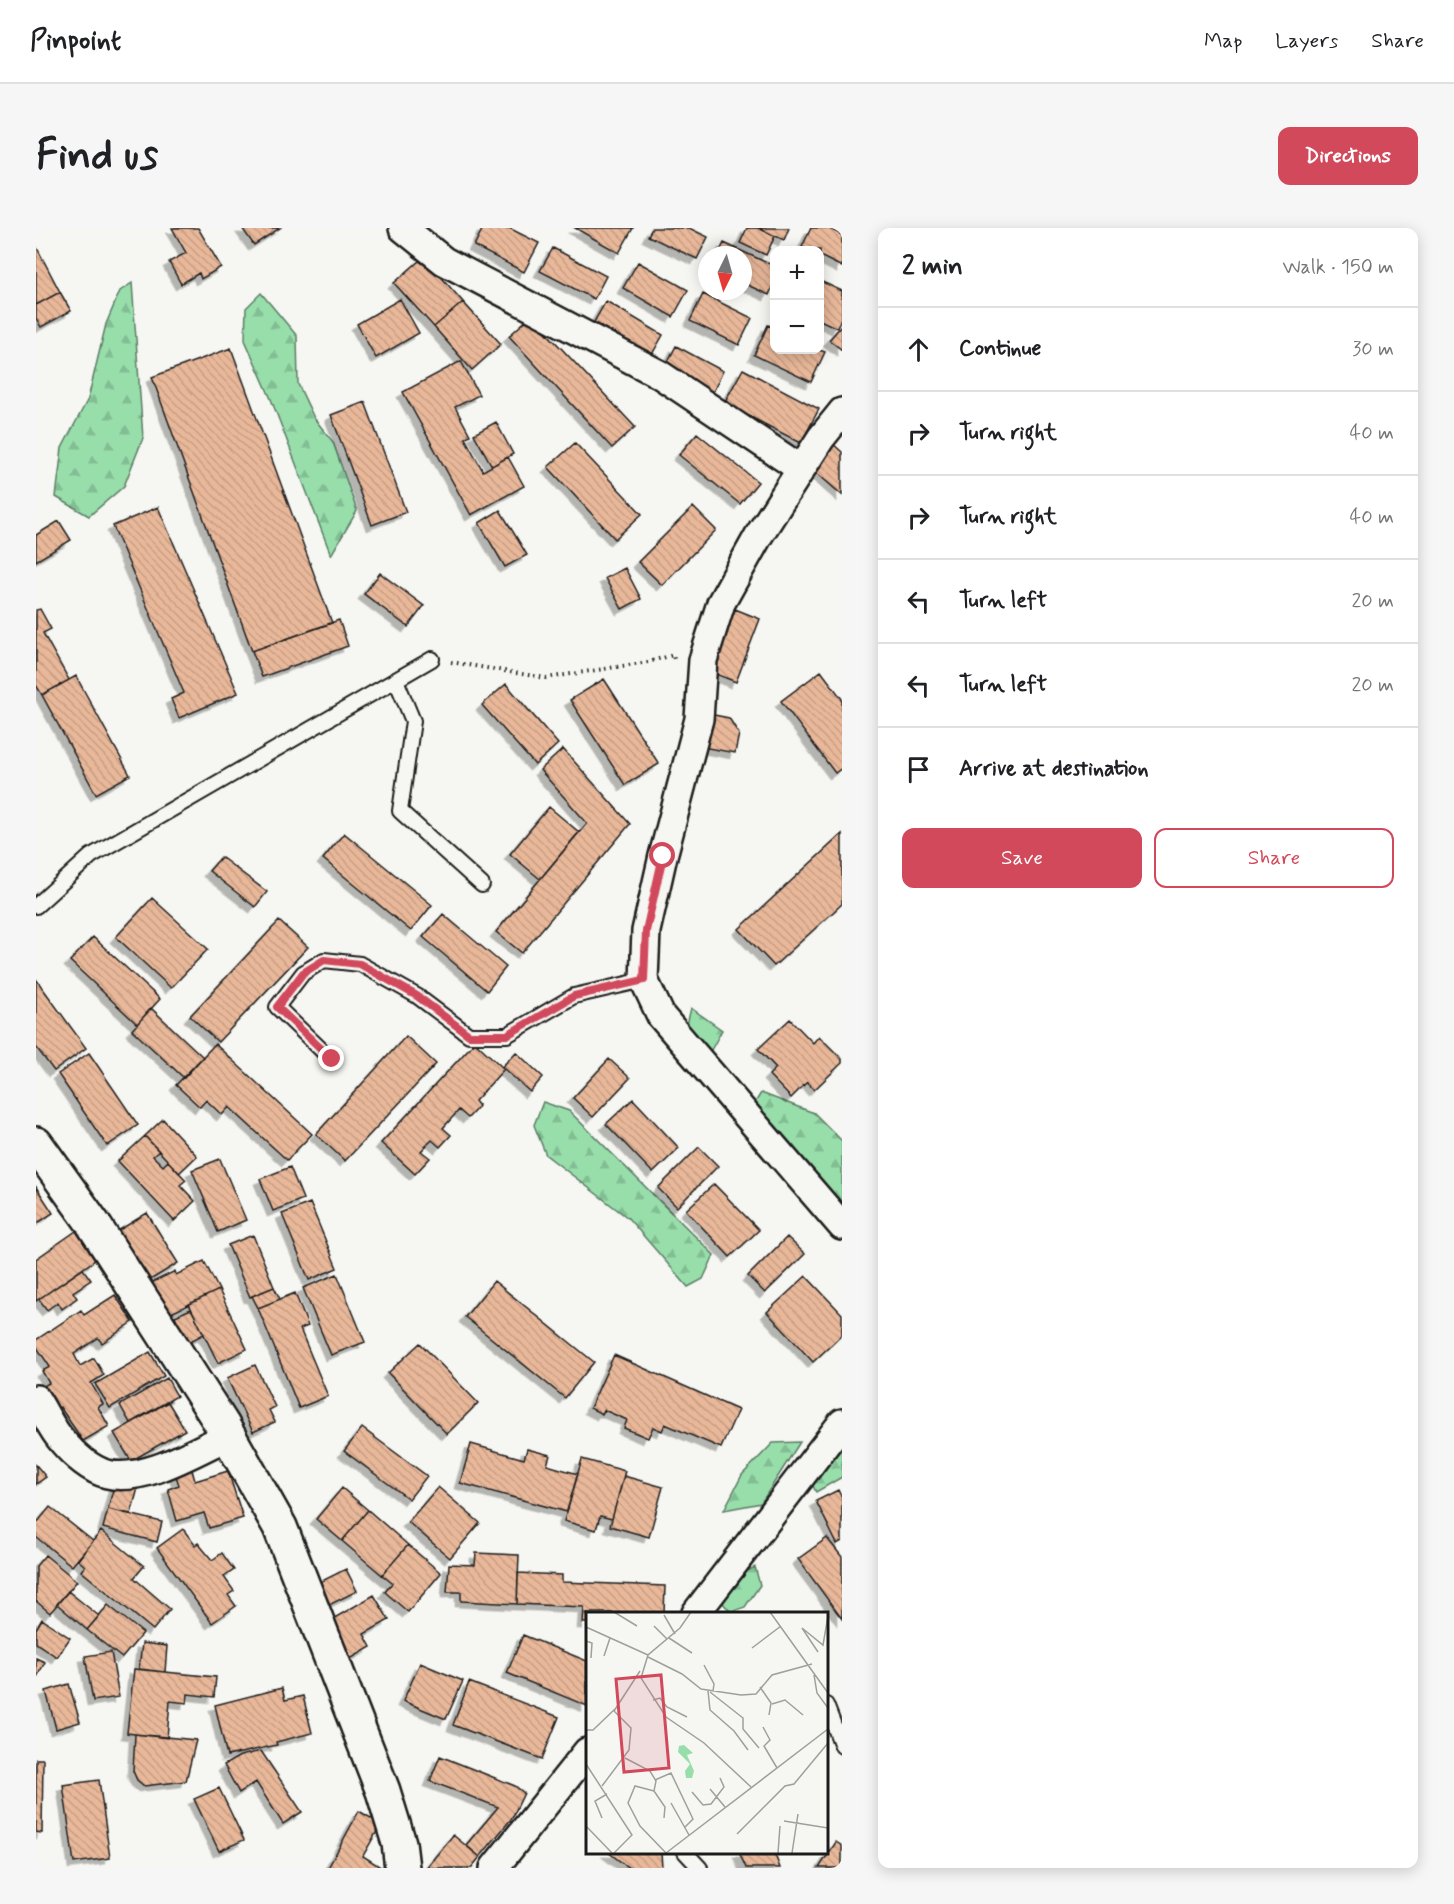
<!DOCTYPE html>
<html lang="en">
<head>
<meta charset="utf-8">
<style>
	body { margin:0; font-family:Mynerve,sans-serif; background:#f6f6f6; color:#202124 }
	.controls { position:absolute; right:18px; top:18px; display:grid; overflow:hidden; border-radius:12px; box-shadow:0 3px 15px #0003 }
	.controls button { width:54px; height:54px; display:grid; place-items:center; padding:0; border:0; border-bottom:2px solid #e0e0e0; background:#fff; color:#202124; font:30px sans-serif }
	.compass { position:absolute; left:662px; top:18px; width:54px; height:54px; border-radius:50%; background:#fff; box-shadow:0 3px 15px #0003; rotate:185deg }
	.stop { position:absolute; width:18px; height:18px; margin:-14px; border:4px solid #d1495b; border-radius:50%; background:#fff }
	.stop.end { background:#d1495b; border-color:#fff; box-shadow:0 2px 6px #0008 }
	.list { margin:0; padding:0; list-style:none }
	h2 { display:flex; justify-content:space-between; align-items:center; height:78px; margin:0; padding:0 24px; font-size:26px }
	h2 small { font-size:20px; font-weight:400; color:#757577 }
	.list li { display:grid; grid-template-columns:39px 1fr auto; gap:18px; align-items:center; box-sizing:border-box; height:84px; padding:0 24px; border-top:2px solid #e0e0e0 }
	.list b { display:block; font-size:22px; white-space:nowrap }
	.list em { font-size:20px; font-style:normal; color:#757577 }
	.actions { display:flex; gap:12px; padding:18px 24px }
	.actions a { flex:1; padding:14px 0; border:2px solid #d1495b; border-radius:12px; text-align:center; font-size:21px; color:#d1495b }
	.actions .main { background:#d1495b; color:#fff }
	.icon { flex:none; width:33px; height:33px; fill:none; stroke:currentColor; stroke-width:2; stroke-linecap:round; stroke-linejoin:round }
	.map { position:relative; flex:none; width:806px; height:1640px; overflow:hidden; border-radius:12px }
	header { display:flex; align-items:center; gap:36px; box-sizing:border-box; height:84px; padding:0 30px; background:#fff; border-bottom:2px solid #e0e0e0 }
	header strong { font-size:28px }
	nav { display:flex; gap:33px; margin-inline-start:auto; font-size:21px }
	.intro { display:flex; align-items:center; justify-content:space-between; box-sizing:border-box; height:144px; padding:0 36px }
	h1 { margin:0; font-size:42px }
	.button { padding:15px 27px; border-radius:12px; background:#d1495b; color:#fff; font-size:21px; font-weight:700 }
	main { display:flex; gap:36px; padding:0 36px }
	aside { flex:1; background:#fff; border-radius:12px; box-shadow:0 3px 15px #0003 }
	.map>svg:first-child { display:block }
	.forest { fill:url(#forest-firs); stroke:#5a7d64; stroke-width:1.5 }
	.building { fill:url(#building-back-hatch); stroke:#1c1c1c; stroke-width:1.5; filter:url(#shadow) }
	.lines { fill:none; stroke-linecap:round; stroke-linejoin:round }
	.service-casing { stroke:#1c1c1c; stroke-width:18 }
	.minor-casing { stroke:#1c1c1c; stroke-width:32 }
	.tertiary-casing { stroke:#1c1c1c; stroke-width:38 }
	.path { stroke:#1c1c1c; stroke-width:4; stroke-dasharray:1.5 4.5; stroke-linecap:butt }
	.service { stroke:#f6f6f2; stroke-width:14 }
	.minor { stroke:#f6f6f2; stroke-width:27 }
	.tertiary { stroke:#f6f6f2; stroke-width:33 }
	.route { stroke:#d1495b; stroke-width:8 }
	.inset-road { fill:none; stroke:#9f9f9c; stroke-width:1.5 }
	.view { fill:#d1495b; fill-opacity:0.15; stroke:#d1495b; stroke-width:3 }
	.inset-edge { fill:none; stroke:#1c1c1c; stroke-width:3 }
</style>
</head>
<body>
<header>
<strong>Pinpoint</strong>
<nav><a>Map</a><a>Layers</a><a>Share</a></nav>
</header>
<div class="intro"><h1>Find us</h1><a class="button">Directions</a></div>
<main>
<div class="map">
<svg width="806" height="1640" viewBox="0 0 806 1640">
	<defs>
		<pattern id="forest-firs" width="22" height="20" patternUnits="userSpaceOnUse" patternTransform="scale(1.5)"><rect width="22" height="20" fill="#98deab"/><path d="M5 1l3.5 6h-7zM16 11l3.5 6h-7z" fill="#82be93"/></pattern>
		<pattern id="building-back-hatch" width="6" height="6" patternUnits="userSpaceOnUse" patternTransform="scale(1.5)"><rect width="6" height="6" fill="#e9b89a"/><path d="M-1 5l2 2M0 0l6 6M5-1l2 2" fill="none" stroke="#c79e84"/></pattern>
		<filter id="shadow"><feDropShadow dx="-5.5" dy="5.5" stdDeviation="0" flood-color="#0004"/></filter>
	</defs>
	<rect width="100%" height="100%" fill="#f6f6f2"/>
	<filter id="ink" filterUnits="userSpaceOnUse"><feTurbulence type="fractalNoise" baseFrequency=".0167" numOctaves="2"/><feDisplacementMap in="SourceGraphic" scale="12" xChannelSelector="R" yChannelSelector="G"/><feConvolveMatrix kernelMatrix="1 2 1 2 8 2 1 2 1" color-interpolation-filters="sRGB"/></filter>
	<g filter="url(#ink)">
		<!-- forest -->
		<path class="forest" d="M96,55l11,155 -19,48 -35,30 -33,-19 6,-49 26,-49 18,-75 14,-33z
			M225,65l36,43 1,48 16,34 19,24 24,69 -26,44 -60,-156 -26,-59 1,-32z
			M655,780l31,22 -12,22 -25,-19z
			M725,865l53,20 28,28v62l-89,-97z
			M507,874l26,9 145,144 -11,24 -15,8 -60,-69 -82,-63 -12,-30z
			M764,1214l-39,61 -37,7 18,-35 31,-32z
			M806,1215v34l-26,15 -6,-12z
			M719,1339l5,18 -15,22 -14,5 -11,-12 10,-20z"/>
		<!-- building -->
		<path class="building" d="M136,0h26l23,39 -20,12 -2,-6 -18,11 -12,-22 17,-9z
			M206,0h38l-26,17z
			M447,0h26l30,15 -15,29 -50,-26z
			M539,0h58l-14,25z
			M616,0h37l19,9 -11,22 -49,-23z
			M711,0h11l17,8 -9,19 -26,-12z
			M722,0h31l-5,12z
			M775,0h17l14,7v32l-22,-11v-6h-11l-7,-3z
			M688,15l50,23v17l-5,12 -26,-12v-28h-25z
			M0,18l24,46 -24,13z
			M517,20l53,28 -12,23 -54,-28z
			M383,33l17,10 27,31 -29,25 -40,-44z
			M602,34l50,28 -15,27 -50,-29z
			M784,53l22,10v25l-5,12 -17,-8z
			M24,64l11,19 -30,16 -5,-9v-13z
			M667,66l49,24 -13,27 -49,-24z
			M364,71l19,34 -43,25 -19,-34z
			M570,73l57,34 -12,21 -57,-34z
			M427,74l38,42 -29,26 -38,-43z
			M495,88l104,111 -23,21 -103,-112z
			M732,97l6,3v22h45l6,2 -14,30 -57,-27z
			M806,97v25l-13,-10z
			M640,118l47,25 -10,21 -48,-25z
			M195,120l101,275 -80,28 -100,-274z
			M425,133l18,34 -24,12 15,28 -5,3 18,33 25,-14 16,29 -53,29 -68,-123z
			M707,141l76,40 -18,34 -77,-40z
			M329,174l41,110 -34,13 -41,-110z
			M460,194l17,32 -21,12 -18,-32z
			M661,205l61,49 -18,22 -61,-49z
			M539,215l67,71 -27,25 -67,-72z
			M796,215l10,9v43l-31,-27z
			M122,279l80,186 -59,25 -8,-19 13,-6 -71,-167z
			M657,279l23,23 -54,55 -24,-23z
			M464,282l27,45 -22,12 -26,-44z
			M23,293l12,19 -35,21v-26z
			M589,340l16,31 -19,10 -17,-31z
			M344,345l44,33 -16,21 -44,-33z
			M4,381l11,20 -8,4 26,47 -27,15 -6,-10v-75z
			M699,381l25,10 -24,63 -25,-10z
			M303,392l9,26 -86,31 -10,-26z
			M785,443l21,28v69l-7,5 -54,-72z
			M40,448l54,99 -34,19 -54,-99z
			M568,451l55,85 -34,21 -55,-85z
			M470,456l52,60 -23,21 -53,-60z
			M673,486l20,4 10,16 -4,19 -33,-6z
			M527,521l67,75 -108,129 -26,-21 91,-109 -47,-53z
			M513,579l30,25 -39,47 -30,-25z
			M308,605l88,72 -21,26 -88,-72z
			M806,606v70l-68,62 -35,-37z
			M185,629l46,35 -12,15 -46,-36z
			M116,670l56,51 -37,39 -55,-51z
			M407,686l63,53 -19,24 -64,-54z
			M243,693l29,26 -90,95 -28,-26z
			M57,709l67,62 -23,25 -67,-63z
			M0,751l50,69 -32,23 -18,-24z
			M115,780l52,49 -19,21 -52,-48z
			M754,791l23,24 6,-7 23,23v4l-28,27 -7,-8 -16,16 -22,-23 7,-7 -18,-19z
			M370,808l30,28 -91,97 -29,-27z
			M439,814l29,27 -29,32 4,5 -11,12 -9,-8 -16,18 8,7 -11,12 -8,-7 -11,11 9,7 -15,16 -34,-31z
			M179,816l97,90 -25,26 -58,-53 -7,8 -16,-15 -6,7 -24,-22z
			M480,824l27,25 -13,15 -28,-25z
			M53,825l49,72 -31,21 -49,-72z
			M573,831l21,19 -37,39 -20,-19z
			M597,871l46,49 -26,25 -47,-49z
			M127,891l34,37 -18,17 -34,-37z
			M109,908l14,15 -6,5 10,10 5,-5 18,19 -6,5 15,16 -21,20 -56,-60z
			M663,919l19,19 -41,41 -19,-19z
			M184,931l26,61 -28,12 -26,-62z
			M254,939l13,32 -30,12 -13,-32z
			M678,956l45,46 -29,27 -44,-47z
			M0,959l17,26 -17,11z
			M274,975l27,65 -28,12 -27,-66z
			M111,985l31,50 -31,19 -31,-50z
			M40,1003l19,29 -59,41v-42z
			M217,1007l21,52 -24,10 -22,-52z
			M751,1009l18,17 -40,39 -17,-17z
			M168,1033l15,29 -56,27 -16,-32 28,-14 1,4z
			M47,1041l8,11 -18,12 4,6 -15,11 -4,-7 -11,8 -8,-11z
			M301,1046l28,68 -34,13 -28,-67z
			M770,1048l36,38v21l-29,27 -46,-50z
			M458,1053l100,81 -29,36 -100,-81z
			M238,1059l6,12 -22,9 -6,-12z
			M183,1062l28,59 -29,14 -29,-59z
			M259,1065l13,33 -8,3 28,67 -29,12 -41,-100z
			M79,1067l18,27 -31,21 -4,-5 -24,16 6,12 14,-8 10,17 -13,8 12,21 -5,3 11,19 -26,15 -23,-34 -6,4 -14,-23 9,-5 -7,-12 8,-4 -14,-21v-6l45,-30 3,5z
			M155,1081l13,25 -21,11 -8,-17 4,-3 -4,-9z
			M384,1115l58,60 -31,31 -59,-61z
			M114,1124l14,24 -54,32 -15,-24z
			M578,1127l124,55 -17,38 -56,-24 -3,7 -9,-4 -5,11 -24,-10 3,-8 -23,-10 -2,4 -12,-6z
			M219,1137l20,42 -6,3 6,12 -22,10 -26,-54z
			M131,1150l10,18 -47,27 -10,-18z
			M132,1174l17,28 -54,31 -17,-28z
			M326,1200l65,48 -18,23 -65,-48z
			M435,1216l53,15 3,-10 23,6 -3,10 31,9 -11,38 -107,-29z
			M546,1231l43,12 -13,48 -12,-3 -4,14 -32,-9z
			M154,1234l5,19 33,-10 15,47 -34,10 -5,-15 -27,8 -9,-32 11,-4 -6,-18z
			M0,1237l10,12 -10,7z
			M588,1248l39,11 -14,50 -39,-11z
			M79,1254l23,6 -7,26 -23,-5z
			M402,1259l42,36 -30,35 -42,-36z
			M306,1260l26,22 -26,31 -26,-22z
			M802,1262l4,8v43l-5,3 -21,-43z
			M14,1279l43,34 -21,25 -36,-29v-13z
			M72,1281l54,13 -5,20 -54,-14z
			M332,1282l40,35 -26,30 -40,-34z
			M147,1301l12,16 3,-2 14,17 10,-7 12,17 -10,7 10,14 -6,4 8,11 -24,17 -55,-75z
			M65,1303l43,35 -10,12 36,31 -17,21 -72,-59 4,-5 -7,-6z
			M791,1310l15,19v62l-44,-60z
			M372,1317l33,28 -33,39 -23,-20 7,-9 -10,-8z
			M440,1325l43,2 -2,49 -56,-3v-9h-14l2,-28 26,1z
			M9,1327l32,26 -27,32 -14,-12v-35z
			M310,1341l11,22 -36,18 -11,-22z
			M482,1345l44,2v7l103,4 -1,27h-77v10h-4l1,-16 -67,-3z
			M32,1363l31,25 -12,14 -30,-26z
			M338,1367l15,25 -25,14 7,13 -26,15 -21,-38z
			M72,1377l35,28 -21,25 -35,-28z
			M6,1391l28,19 -13,19 -21,-14v-14z
			M487,1407l64,26v45l-80,-33z
			M106,1415l25,3 -2,26 -26,-3z
			M75,1424l8,45 -26,4 -8,-45z
			M0,1430l9,4 -9,17z
			M384,1435l43,18 -17,38 -43,-18z
			M98,1441l82,8 -2,20 -26,-3 -1,9 -17,-2 -3,37 -40,-5z
			M433,1454l90,35 -17,42 -89,-34z
			M33,1456l11,38 -24,7 -10,-38z
			M246,1460l3,12 18,-4 9,37 -36,9 1,3 -50,11 -12,-51z
			M99,1506l61,6 -10,41 -42,5 -7,-6 -4,-9z
			M225,1523l41,61 -19,12 -27,-42 -17,11 -15,-28 16,-9z
			M404,1528l75,30 9,7 -12,25 -32,39 -14,-12 32,-38 -68,-26z
			M0,1531h7l-1,74 -6,-1z
			M63,1552l11,78 -36,5 -11,-78z
			M183,1560l25,52 -25,11 -25,-52z
			M323,1583l22,13 -18,32 19,12h-54z
			M417,1607l27,22 -9,11h-45z
			M800,1614l6,4v22h-23z
			M572,1624h53l1,16h-33z
			M703,1624h35l6,16h-34z"/>
		<g class="lines">
			<!-- service casing -->
			<g class="service-casing">
				<path id="service" d="M360,452l17,41 -13,90 82,74
					M0,678l55,-50 341,-197
					M296,832l-55,-53 26,-34 21,-13 36,4 57,32 52,39h38l67,-39 70,-16
					M790,1477l16,41
					M649,1624l15,16"/>
			</g>
			<!-- minor casing -->
			<g class="minor-casing">
				<path id="minor" d="M367,0l41,33 215,113 142,95
					M806,184l-21,26 -62,97 -38,68 -18,57 -4,59 -36,137 -17,75 -2,49 17,36 181,210
					M0,1171c9,14 16,31 27,43 11,13 28,28 44,32 37,9 88,-23 121,-38
					M660,1385l146,-190
					M458,1640l93,-116"/>
			</g>
			<!-- tertiary casing -->
			<g class="tertiary-casing">
				<path id="tertiary" d="M0,916l56,78 131,204 57,101 103,264 16,52 3,25"/>
			</g>
			<!-- path -->
			<path class="path" d="M415,434l95,16 102,-16 25,-7 1,4"/>
			<!-- service -->
			<use href="#service" class="service"/>
			<!-- minor -->
			<use href="#minor" class="minor"/>
			<!-- tertiary -->
			<use href="#tertiary" class="tertiary"/>
		</g>
	</g>
	<g class="lines" filter="url(#ink)">
		<!-- route -->
		<path class="route" d="M296,831l-55,-52 26,-34 21,-13 36,4 57,32 52,39h38l67,-39 70,-16 2,-49 17,-75"/>
	</g>
	<!-- overview -->
	<g transform="translate(550 1384)">
		<rect width="242" height="242" fill="#f6f6f2"/>
		<path d="M98,133l9,8 -6,2 7,16 -2,7h-6l-1,-7 5,-7 -12,-12 1,-6z" fill="#98deab"/>
		<path class="inset-road" d="M28,0l23,14M105,0l-11,16 -32,27 -7,23 25,39 38,26 47,44M184,0l58,81M78,3l11,19M68,14l13,13M0,15l62,28M83,26l23,15M0,29l6,2 -1,15M166,36l29,-22M232,40l-16,-24 21,17 5,-29M18,44l6,-18M62,45l34,17 19,15 40,6 15,-1 16,-19 40,-11M118,53l10,19 -1,7M228,63l3,18 11,15M174,75l11,16 -2,12M122,79l2,19 24,21 14,19M124,80l33,26v11l16,19M67,88l7,-2 7,9 20,10M186,92l13,-4 18,15M177,115l7,13 -6,6 13,22M0,118h7l22,-21M39,146l25,13 6,10 -2,10 11,16 -1,11M0,152l46,71 -18,18M69,168l16,-7 22,46 -8,8M16,174l27,-36 2,-22 -17,-17 26,-40M124,177l15,18M68,179l-19,-5 -7,17 12,23 26,27M106,180l11,13 8,-1 13,-17 -4,-9M85,191l18,32M16,206l-7,-17 12,-7M198,209l44,7M0,214l26,27M151,222l48,-48 9,-2 34,-41M80,241l162,-124M192,241l2,-27M206,241l6,-39"/>
		<path class="view" d="M75,63l8,93 -45,4 -8,-93z"/>
		<rect width="242" height="242" class="inset-edge"/>
	</g>
</svg>
<div class="controls">
<button>+</button>
<button>−</button>
</div>
<svg class="compass" viewBox="-18 -18 36 36"><path d="M0-13l5 13h-10z" fill="#e53935"/><path d="M0 13l5-13h-10z" fill="#757577"/></svg>
<div class="stop" style="left:627px;top:628px"></div>
<div class="stop end" style="left:296px;top:831px"></div>
</div>
<aside>
<h2>2 min<small>Walk · 150 m</small></h2>
<ul class="list">
<li><svg class="icon" aria-label="ahead" viewBox="0 0 24 24"><path d="M12 20V5M6 11l6-6 6 6"/></svg><div><b>Continue</b></div><em>30 m</em></li>
<li><svg class="icon" aria-label="right" viewBox="0 0 24 24"><path d="M7 20v-9h11M14 6l5 5-5 5"/></svg><div><b>Turn right</b></div><em>40 m</em></li>
<li><svg class="icon" aria-label="right" viewBox="0 0 24 24"><path d="M7 20v-9h11M14 6l5 5-5 5"/></svg><div><b>Turn right</b></div><em>40 m</em></li>
<li><svg class="icon" aria-label="left" viewBox="0 0 24 24"><path d="M17 20v-9H6M10 6l-5 5 5 5"/></svg><div><b>Turn left</b></div><em>20 m</em></li>
<li><svg class="icon" aria-label="left" viewBox="0 0 24 24"><path d="M17 20v-9H6M10 6l-5 5 5 5"/></svg><div><b>Turn left</b></div><em>20 m</em></li>
<li><svg class="icon" aria-label="arrive" viewBox="0 0 24 24"><path d="M6 21V4h12l-3 4 3 4H6"/></svg><div><b>Arrive at destination</b></div></li>
</ul>
<div class="actions"><a class="main">Save</a><a>Share</a></div>
</aside>
</main>
</body>
</html>
